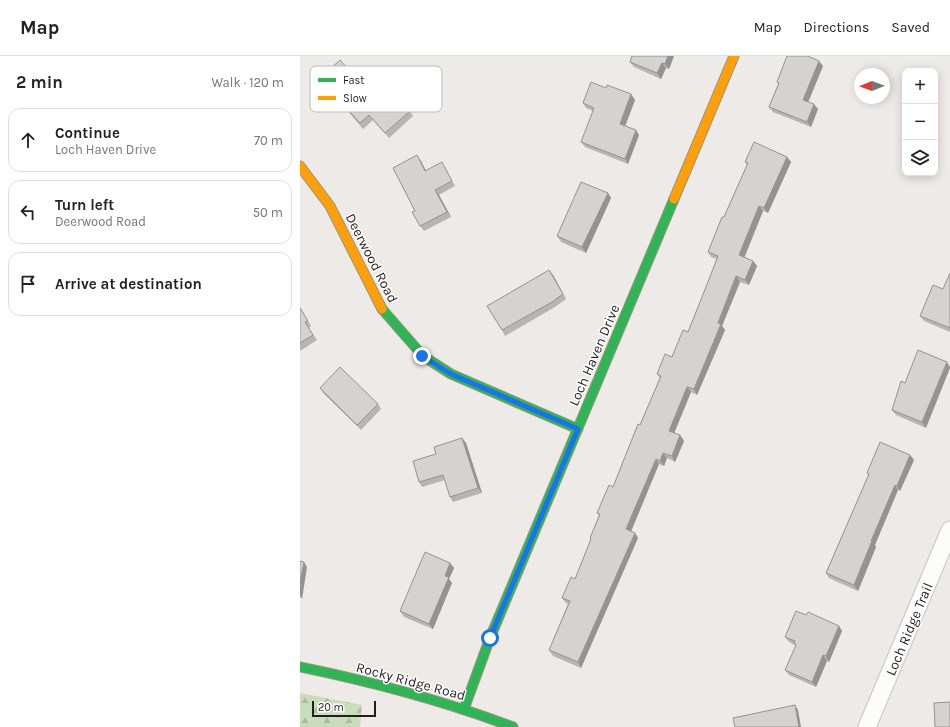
<!DOCTYPE html>
<html lang="en">
<head>
<meta charset="utf-8">
<style>
	body { margin:0; font-family:Karla,sans-serif; background:#f6f6f6; color:#222 }
	.controls { position:absolute; right:12px; top:12px; display:grid; overflow:hidden; border-radius:8px; box-shadow:0 2px 10px #0003 }
	.controls button { width:36px; height:36px; display:grid; place-items:center; padding:0; border:0; border-bottom:1px solid #e0e0e0; background:#fff; color:#222; font:20px sans-serif }
	.compass { position:absolute; left:554px; top:12px; width:36px; height:36px; border-radius:50%; background:#fff; box-shadow:0 2px 10px #0003; rotate:269deg }
	.scale { position:absolute; left:12px; bottom:10px; width:64px; box-sizing:border-box; padding-left:4px; border:2px solid #1f1f1f; border-top:0; font-size:11px; line-height:14px; white-space:nowrap; color:#1f1f1f; -webkit-text-stroke:3px #fff; paint-order:stroke }
	.stop { position:absolute; width:12px; height:12px; margin:-9px; border:3px solid #1a73e8; border-radius:50%; background:#fff }
	.stop.end { background:#1a73e8; border-color:#fff; box-shadow:0 1px 4px #0008 }
	.list { margin:0; padding:0; list-style:none }
	h2 { display:flex; justify-content:space-between; align-items:center; height:52px; margin:0; padding:0 16px; font-size:17px }
	h2 small { font-size:13px; font-weight:400; color:#767676 }
	.list li { display:grid; grid-template-columns:26px 1fr auto; gap:12px; align-items:center; box-sizing:border-box; height:64px; margin:0 8px 8px; padding:0 8px; border:1px solid #e0e0e0; border-radius:12px }
	.list b { display:block; font-size:15px; white-space:nowrap }
	.list p { margin:0; font-size:13px; white-space:nowrap; color:#767676 }
	.list em { font-size:13px; font-style:normal; color:#767676 }
	.icon { flex:none; width:22px; height:22px; fill:none; stroke:currentColor; stroke-width:2; stroke-linecap:round; stroke-linejoin:round }
	.map { position:relative; flex:none; width:650px; height:671px; overflow:hidden }
	header { display:flex; align-items:center; gap:24px; box-sizing:border-box; height:56px; padding:0 20px; background:#fff; border-bottom:1px solid #e0e0e0 }
	header strong { font-size:19px }
	nav { display:flex; gap:22px; margin-inline-start:auto; font-size:14px }
	main { display:flex }
	aside { flex:1; background:#fff }
	.map>svg:first-child { display:block }
	.forest { fill:url(#forest-firs) }
	.lines { fill:none; stroke-linecap:round; stroke-linejoin:round }
	.street-casing { stroke:#c6c5c3; stroke-width:19 }
	.fast-casing { stroke:#97977e; stroke-width:11 }
	.slow-casing { stroke:#97977e; stroke-width:11 }
	.street { stroke:#fcfcfb; stroke-width:17 }
	.fast { stroke:#30b455; stroke-width:9 }
	.slow { stroke:#ff9f0a; stroke-width:9 }
	.wall { fill:#b7b5b3 }
	.shaded-wall { fill:#959392 }
	.building { fill:#d5d2d0; stroke:#959392 }
	.route { stroke:#1a73e8; stroke-width:5 }
	.labels { text-anchor:middle; stroke-width:3; stroke-linejoin:round; paint-order:stroke }
	.street-label { font-size:14px; fill:#1f1f1f; stroke:#fff }
	.key { fill:#fff; stroke:#bcbcbc; stroke-width:1 }
	.key-label { font-size:11px; fill:#1f1f1f }
</style>
</head>
<body>
<header>
<strong>Map</strong>
<nav><a>Map</a><a>Directions</a><a>Saved</a></nav>
</header>
<main>
<aside>
<h2>2 min<small>Walk · 120 m</small></h2>
<ul class="list">
<li><svg class="icon" aria-label="ahead" viewBox="0 0 24 24"><path d="M12 20V5M6 11l6-6 6 6"/></svg><div><b>Continue</b><p>Loch Haven Drive</p></div><em>70 m</em></li>
<li><svg class="icon" aria-label="left" viewBox="0 0 24 24"><path d="M17 20v-9H6M10 6l-5 5 5 5"/></svg><div><b>Turn left</b><p>Deerwood Road</p></div><em>50 m</em></li>
<li><svg class="icon" aria-label="arrive" viewBox="0 0 24 24"><path d="M6 21V4h12l-3 4 3 4H6"/></svg><div><b>Arrive at destination</b></div></li>
</ul>
</aside>
<div class="map">
<svg width="650" height="671" viewBox="0 0 650 671">
	<defs>
		<pattern id="forest-firs" width="22" height="20" patternUnits="userSpaceOnUse"><rect width="22" height="20" fill="#c9dcbb"/><path d="M5 1l3.5 6h-7zM16 11l3.5 6h-7z" fill="#acbca0"/></pattern>
	</defs>
	<rect width="100%" height="100%" fill="#edeae7"/>
	<!-- forest -->
	<path class="forest" d="M0,637l62,12 -2,22h-60z"/>
	<g class="lines">
		<!-- street casing -->
		<g class="street-casing">
			<path id="street" d="M567,671l83,-197"/>
		</g>
		<!-- fast casing -->
		<g class="fast-casing">
			<path id="fast" d="M82,253l41,47 28,18 127,55
				M0,611c73,15 144,34 213,60
				M164,653l26,-71 184,-439"/>
		</g>
		<!-- slow casing -->
		<g class="slow-casing">
			<path id="slow" d="M0,110l30,40 52,103
				M374,143l60,-143"/>
		</g>
		<!-- street -->
		<use href="#street" class="street"/>
		<!-- fast -->
		<use href="#fast" class="fast"/>
		<!-- slow -->
		<use href="#slow" class="slow"/>
	</g>
	<!-- wall -->
	<path class="wall" d="M374,0l-5,13 -3,-1 -5,11 -27,-12 -4,-5z
		M523,10l-15,36 10,7 -7,18 -38,-15 -4,-5 9,-23 -1,-2z
		M18,24l62,25 30,6 3,5 -24,22 -16,-18 -10,9 -17,-20 -2,2 -22,-26z
		M335,44l-10,26 14,9 -11,29 -43,-17 -4,-5 12,-31 -7,-3 -3,-5z
		M487,101l4,5 -23,51 -5,-2 -19,46 9,4 4,5 -8,19 -9,-3 -18,44 3,4 -28,65 -6,-3 -17,41 6,2 4,6 -9,21 -8,-4 -3,8 -5,-2 -28,67 4,2 3,5 -57,130 -28,-12 -4,-6 19,-46 -2,-1 -4,-5 13,-19 16,-39 -1,-2 9,-23 -2,-2 16,-26 47,-109 -3,-4 15,-17 16,-25 18,-45 11,-28 -6,-2 -3,-5 39,-87 -2,-3z
		M121,105l5,10 16,-9 3,6 10,18 -16,9 12,22 -27,14 -4,-5 -5,-15z
		M308,137l3,5 -25,55 -25,-11 -4,-6z
		M650,217v59l-26,-11 -4,-5 23,-27z
		M253,219l13,24 -11,8 -50,29 -3,-6z
		M0,251l11,19 -2,2 8,12 -17,11z
		M605,327l21,45 -30,-13 -4,-5z
		M20,332l58,16 3,5 -20,21 -38,-37z
		M162,382l4,5 16,50 -29,9 -3,-5 -5,-17 -23,7 -3,-5 17,-28z
		M610,399l4,5 -14,31 -2,-1 -23,55 1,2 -18,44 -29,-13 -3,-5 43,-98 -2,-2z
		M150,507l4,5 -5,11 3,4 -19,46 -29,-12 -4,-6z
		M506,559l33,11 3,5 -13,31 -2,-1 -11,26 -27,-12 -4,-5 11,-24 -1,-1 -6,-3 -4,-5z"/>
	<!-- shaded-wall -->
	<path class="shaded-wall" d="M368,0h6l-5,13 -4,-5z
		M519,5l4,5 -16,39 -4,-5z
		M362,7l4,5 -5,11 -4,-6z
		M331,38l4,6 -11,29 -4,-5z
		M514,48l4,5 -7,18 -4,-5z
		M336,74l3,5 -11,29 -3,-5z
		M117,99l4,6 8,16 -4,-6z
		M487,101l4,5 -23,51 -4,-5z
		M135,134l4,5 12,22 -4,-5z
		M308,137l3,5 -25,55 -4,-6z
		M459,150l4,5 -20,50 -4,-6z
		M453,205l4,5 -8,19 -4,-5z
		M249,214l4,5 13,24 -3,-5z
		M436,220l4,6 -18,44 3,4 -28,65 -3,-6 24,-66z
		M647,306l3,5v1l-24,60 -4,-6z
		M387,331l4,5 -18,44 -4,-5z
		M380,379l4,6 -9,21 -3,-6z
		M162,382l4,5 16,50 -4,-5z
		M363,397l4,5 -3,8 -4,-5z
		M610,399l4,5 -14,31 -3,-5z
		M356,403l3,5 -29,70 -4,-5z
		M595,429l3,5 -23,55 1,2 -18,44 -4,-6 17,-44z
		M335,477l3,5 -57,130 -3,-6z
		M4,506l3,5 -5,32 -2,-3v-14z
		M150,507l4,5 -5,11 3,4 -19,46 -4,-5 16,-48z
		M539,570l3,5 -13,31 -3,-6z
		M523,599l4,6 -11,26 -4,-5z
		M495,649l3,5 3,17h-2z"/>
	<!-- building -->
	<path class="building" d="M332,0h36l-3,8 -3,-1 -5,10 -27,-11z
		M487,0h21l11,5 -16,39 11,4 -7,18 -38,-15 10,-24 -2,-1z
		M40,4l40,45 14,-12 16,18 -25,22 -16,-18 -9,8 -17,-19 -3,2 -22,-26z
		M291,26l15,6 1,-3 24,9 -11,30 16,6 -11,29 -44,-17 13,-34 -11,-5z
		M454,86l33,15 -23,51 -5,-2 -20,49 14,6 -8,19 -9,-4 -18,47 3,1 -27,65 -7,-2 -18,44 11,4 -8,21 -9,-3 -3,8 -4,-2 -30,70 9,4 -57,129 -29,-12 21,-49 -8,-3 9,-21 4,2 16,-40 -1,-1 10,-24 -3,-1 12,-28 4,2 25,-63 2,1 21,-49 -4,-2 8,-20 7,3 11,-27 5,2 18,-45 12,-31 -10,-4 14,-35h2l24,-54 -3,-1z
		M117,99l8,16 17,-9 10,19 -17,9 12,22 -27,14 -8,-14 3,-1 -22,-43z
		M281,126l27,11 -26,54 -25,-11z
		M249,214l14,24 -11,8 -50,28 -15,-24z
		M650,217v55l-30,-12 13,-31 10,4z
		M0,252l8,13 -3,1 8,13 -13,8z
		M618,294l29,12 -25,60 -30,-12 9,-29 4,2z
		M40,311l38,37 -21,21 -37,-37z
		M162,382l16,50 -28,9 -7,-22 -24,7 -6,-21 23,-7 -2,-7z
		M580,386l30,13 -13,31 -2,-1 -24,56h1l-18,44 -28,-12 43,-99 -2,-1z
		M125,496l25,11 -5,13 4,1 -20,47 -29,-13z
		M0,505l4,1 -4,20z
		M496,555l10,4 2,-3 31,14 -13,30 -3,-1 -11,27 -27,-12 11,-25 -2,-1 1,-3 -10,-4z
		M650,646v25h-15l-1,-24z
		M495,649l4,22h-64l-2,-9z"/>
	<g class="lines">
		<!-- route -->
		<path class="route" d="M122,300l29,18 127,55 -88,209"/>
	</g>
	<g class="labels">
		<!-- street labels -->
		<g class="street-label">
			<text transform="translate(72 202) rotate(63)" y="5">Deerwood Road</text>
			<text transform="translate(294 299) rotate(-67)" y="5">Loch Haven Drive</text>
			<text transform="translate(609 573) rotate(-67)" y="5">Loch Ridge Trail</text>
			<text transform="translate(111 625) rotate(15)" y="5">Rocky Ridge Road</text>
		</g>
	</g>
	<!-- legend -->
	<rect x="10" y="10" width="132" height="46" rx="6" class="key"/>
	<rect x="18" y="22" width="18" height="4" fill="#30b455"/>
	<rect x="18" y="40" width="18" height="4" fill="#ff9f0a"/>
	<g class="key-label">
		<text x="43" y="28">Fast</text>
		<text x="43" y="46">Slow</text>
	</g>
</svg>
<div class="controls">
<button>+</button>
<button>−</button>
<button><svg class="icon" aria-label="layers" viewBox="0 0 24 24"><path d="M12 4l9 5-9 5-9-5zM3 14l9 5 9-5"/></svg></button>
</div>
<svg class="compass" viewBox="-18 -18 36 36"><path d="M0-13l5 13h-10z" fill="#e53935"/><path d="M0 13l5-13h-10z" fill="#767676"/></svg>
<div class="scale">20 m</div>
<div class="stop" style="left:190px;top:582px"></div>
<div class="stop end" style="left:122px;top:300px"></div>
</div>
</main>
</body>
</html>
